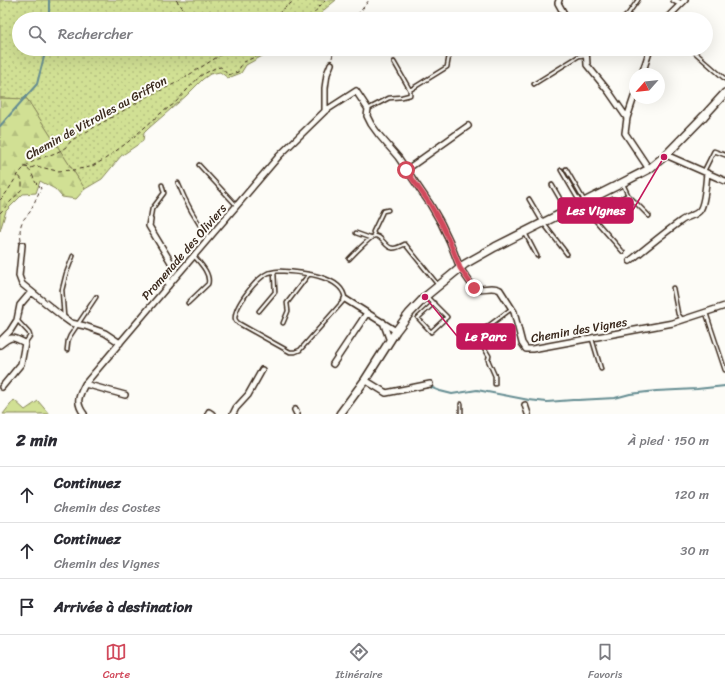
<!DOCTYPE html>
<html lang="fr">
<head>
<meta charset="utf-8">
<style>
	body { margin:0; font-family:Sriracha,sans-serif; background:#f2f2f3; color:#2b2b33 }
	.compass { position:absolute; left:629px; top:68px; width:36px; height:36px; border-radius:50%; background:#fff; box-shadow:0 4px 16px #0002; rotate:243deg }
	.stop { position:absolute; width:12px; height:12px; margin:-9px; border:3px solid #d1495b; border-radius:50%; background:#fff }
	.stop.end { background:#d1495b; border-color:#fff; box-shadow:0 1px 4px #0008 }
	.list { margin:0; padding:0; list-style:none }
	h2 { display:flex; justify-content:space-between; align-items:center; height:52px; margin:0; padding:0 16px; font-size:17px }
	h2 small { font-size:13px; font-weight:400; color:#7c7c81 }
	.list li { display:grid; grid-template-columns:26px 1fr auto; gap:12px; align-items:center; box-sizing:border-box; height:56px; padding:0 16px; border-top:1px solid #e1e1e2 }
	.list b { display:block; font-size:15px; white-space:nowrap }
	.list p { margin:0; font-size:13px; white-space:nowrap; color:#7c7c81 }
	.list em { font-size:13px; font-style:normal; color:#7c7c81 }
	.icon { flex:none; width:22px; height:22px; fill:none; stroke:currentColor; stroke-width:2; stroke-linecap:round; stroke-linejoin:round }
	.map { position:relative; flex:none; width:725px; height:414px; overflow:hidden }
	.search { position:absolute; background:#fff; box-shadow:0 4px 16px #0002; left:12px; right:12px; top:12px; height:44px; display:flex; align-items:center; gap:10px; box-sizing:border-box; padding:0 14px; border-radius:22px; color:#7c7c81; font-size:15px }
	.sheet { height:220px; background:#fff }
	nav { display:flex; justify-content:space-around; align-items:center; box-sizing:border-box; height:56px; border-top:1px solid #e1e1e2; background:#fff; font-size:11px; color:#7c7c81 }
	nav a { display:grid; justify-items:center; gap:2px }
	nav .on { color:#d1495b }
	.map>svg:first-child { display:block }
	.grass { fill:url(#grass-dots); stroke:#868559 }
	.forest { fill:url(#forest-firs); stroke:#868559 }
	.park { fill:url(#park-tufts); stroke:#868559 }
	.lines { fill:none; stroke-linecap:round; stroke-linejoin:round }
	.stream { stroke:#658d92; stroke-width:2 }
	.service-casing { stroke:#3b2a1e; stroke-width:5.5 }
	.minor-casing { stroke:#3b2a1e; stroke-width:8 }
	.tertiary-casing { stroke:#3b2a1e; stroke-width:10 }
	.path { stroke:#3b2a1e; stroke-width:1; stroke-dasharray:4 3; stroke-linecap:butt }
	.service { stroke:#fdfcf7; stroke-width:2.5 }
	.minor { stroke:#fdfcf7; stroke-width:5 }
	.tertiary { stroke:#fdfcf7; stroke-width:7 }
	.route { stroke:#d1495b; stroke-width:5 }
	.labels { text-anchor:middle; stroke-width:4; stroke-linejoin:round; paint-order:stroke }
	.street-label { font-size:12px; fill:#3b2a1e; stroke:#fdfcf7 }
	.leader { fill:none; stroke:#c2185b; stroke-width:1.5 }
	.callout-dot { fill:#c2185b; stroke:#fdfcf7; stroke-width:1.5 }
	.callout { fill:#c2185b; stroke:#c2185b; stroke-width:1.5 }
	.callout-label { font-size:13px; text-anchor:middle; font-weight:bold; fill:#fff }
</style>
</head>
<body>
<div class="map">
<svg width="725" height="414" viewBox="0 0 725 414">
	<defs>
		<pattern id="grass-dots" width="8" height="8" patternUnits="userSpaceOnUse"><rect width="8" height="8" fill="#d1e094"/><path d="M2 2h.1M6 6h.1" fill="none" stroke="#b4c07f" stroke-width="1.8" stroke-linecap="round"/></pattern>
		<pattern id="forest-firs" width="22" height="20" patternUnits="userSpaceOnUse"><rect width="22" height="20" fill="#d1e094"/><path d="M5 1l3.5 6h-7zM16 11l3.5 6h-7z" fill="#b4c07f"/></pattern>
		<pattern id="park-tufts" width="24" height="20" patternUnits="userSpaceOnUse"><rect width="24" height="20" fill="#d1e094"/><path d="M3 7l-1-3M5 7V3M7 7l1-3M15 17l-1-3M17 17v-4M19 17l1-3" fill="none" stroke="#b4c07f"/></pattern>
	</defs>
	<rect width="100%" height="100%" fill="#fdfcf7"/>
	<filter id="ink" filterUnits="userSpaceOnUse"><feTurbulence type="fractalNoise" baseFrequency=".025" numOctaves="2"/><feDisplacementMap in="SourceGraphic" scale="8" xChannelSelector="R" yChannelSelector="G"/><feConvolveMatrix kernelMatrix="1 2 1 2 8 2 1 2 1" color-interpolation-filters="sRGB"/></filter>
	<g filter="url(#ink)">
		<!-- grass -->
		<path class="grass" d="M0,0h336l-11,9 -8,10h-298v30h256l-29,16 -5,8 -13,5 -8,-6 -10,2 -7,5 -17,17 -37,32 -5,5 -1,8 -22,15 -19,23 -17,10 -58,-90 -27,-1z"/>
		<!-- forest -->
		<path class="forest" d="M0,98l27,1 58,90 -9,10 -14,-2 -7,-8 -15,-8 -4,12 -13,1 -17,17 -6,20z"/>
		<!-- park -->
		<path class="park" d="M14,400l11,10 13,-9 11,13h-46z"/>
		<g class="lines">
			<!-- stream -->
			<path class="stream" d="M49,19v-19
				M0,126l37,-42 9,-35
				M430,387l10,4 12,3 25,-4 52,10 18,2 26,-2h5l37,-2 15,-4 26,-3 41,-2 28,-3"/>
			<!-- service casing -->
			<g class="service-casing">
				<path id="service" d="M623,19l5,-5 10,-14
					M691,49l34,30
					M534,84l45,-28 7,-1
					M410,90l37,-23 2,-11
					M368,109l21,-11 13,-1 8,-2v-5l-16,-28
					M199,165l37,40
					M566,169l19,33
					M561,170l20,34 42,48
					M704,171l10,-20 11,4
					M178,183c8,20 18,38 31,55
					M623,184l5,11 21,21
					M552,185l14,24
					M529,199l13,22
					M593,209l20,-10 5,1 10,-5
					M150,220l2,-11 12,-16 -2,-8
					M544,224l23,30
					M356,233l14,5
					M525,233l12,23
					M375,236l-2,-4 10,-21 5,-1
					M349,259c4,-4 22,-23 26,-23 6,-1 11,12 17,12 4,1 9,-2 13,-4l33,41
					M280,271c19,1 63,4 65,28l-45,51 -5,2h-5l-52,-29c-1,-1 -3,-4 -3,-5 0,-13 22,-40 33,-45 4,-1 8,-2 12,-2z
					M673,288l5,26 4,5
					M427,297l20,20 -16,15 -13,-14 16,-15
					M188,303l20,-19c3,-10 -8,-21 -14,-28
					M259,311l16,-19 -1,-20
					M706,313l19,57
					M64,317l-2,-27 4,-16 7,-18
					M17,320l12,13 1,3 -5,7
					M283,323l5,-12 -1,-8 22,-29
					M592,339l9,30
					M67,350l1,-9 2,-5 26,-39
					M495,384v-8l-7,-16 1,-4 -9,-15v-6l3,-5 28,-21
					M461,414v-10"/>
			</g>
			<!-- minor casing -->
			<g class="minor-casing">
				<path id="minor" d="M559,0l-1,3 9,16
					M674,0l7,4
					M666,19l19,-19
					M586,49l1,16 22,27 18,26
					M331,64l-4,10 -2,14v23l31,-20 12,18 -1,7 4,8 8,11 19,22 32,47 11,19 9,19 10,26 14,20c9,3 18,-3 26,2l14,22 8,31 4,6h6l141,-26 52,-17
					M642,74l8,-25
					M635,94l-8,24 -2,15 24,36
					M666,155l59,26
					M406,170l62,-44
					M150,220l-1,6 26,43 -8,10 1,7
					M22,245l-3,31 3,8 42,34 7,5 14,3 20,7 15,10
					M630,261c17,-14 34,-28 51,-40 6,-5 15,-5 19,-11 5,-7 6,-28 7,-37
					M345,299l51,32
					M383,322l7,19
					M0,341l10,-10 7,-11 3,-15 11,-13
					M0,345c11,-9 12,-9 25,-2l-4,21 -19,23
					M333,364l34,-51
					M365,380l21,13 44,-9
					M85,384l40,11
					M525,405l3,9
					M295,410l2,4
					M84,414c-9,-12 -5,-18 1,-30l83,-98 111,-130 46,-45
					M208,414l1,-2 3,2
					M233,414l3,-6 12,-13 14,-25"/>
			</g>
			<!-- tertiary casing -->
			<g class="tertiary-casing">
				<path id="tertiary" d="M340,414l25,-34 31,-49 13,-17 17,-18 39,-32 30,-17 127,-64 27,-14 17,-14 38,-39 21,-23"/>
			</g>
			<!-- path -->
			<path class="path" d="M176,0l16,19
				M273,19l8,-8 14,-11
				M311,19l6,-10 9,-9
				M351,19l9,-7 9,-12
				M216,49l4,6
				M332,58l2,-9
				M24,167l7,1 5,-2 21,5 16,-1 17,-3 8,-4 7,-4 23,-17 33,-29 13,-9 26,-28 15,-8 6,-1 7,8 10,-3 4,-9 21,-10 4,-4
				M0,200c10,-9 14,-23 24,-32 12,-12 29,-11 42,-21 2,-2 4,-5 6,-7l77,-44 27,-13 54,-34
				M0,213l22,-24v-9l-3,-4
				M21,240l-1,-9 1,-6 2,-5 7,-8 11,-24c-2,-2 -4,-4 -5,-5 -4,-6 -2,-10 -10,-15"/>
			<!-- service -->
			<use href="#service" class="service"/>
			<!-- minor -->
			<use href="#minor" class="minor"/>
			<!-- tertiary -->
			<use href="#tertiary" class="tertiary"/>
		</g>
	</g>
	<g class="lines" filter="url(#ink)">
		<!-- route -->
		<path class="route" d="M406,170l24,34 11,19 9,19 10,26 14,20"/>
	</g>
	<g class="labels">
		<!-- street labels -->
		<g class="street-label">
			<text transform="translate(96 118) rotate(-29)" y="4">Chemin de Vitrolles au Griffon</text>
			<text transform="translate(184 252) rotate(-49)" y="4">Promenade des Oliviers</text>
			<text transform="translate(579 330) rotate(-10)" y="4">Chemin des Vignes</text>
		</g>
	</g>
	<!-- callouts -->
	<path class="leader" d="M664 157L633 210M425 297L457 336"/>
	<g class="callout-dot">
		<circle cx="664" cy="157" r="4"/>
		<circle cx="425" cy="297" r="4"/>
	</g>
	<g class="callout">
		<rect x="558" y="198" width="75" height="25" rx="4"/>
		<rect x="457" y="324" width="58" height="25" rx="4"/>
	</g>
	<g class="callout-label">
		<text x="596" y="215">Les Vignes</text>
		<text x="486" y="341">Le Parc</text>
	</g>
</svg>
<svg class="compass" viewBox="-18 -18 36 36"><path d="M0-13l5 13h-10z" fill="#e53935"/><path d="M0 13l5-13h-10z" fill="#7c7c81"/></svg>
<div class="stop" style="left:406px;top:170px"></div>
<div class="stop end" style="left:474px;top:288px"></div>
<div class="search"><svg class="icon" aria-label="search" viewBox="0 0 24 24"><circle cx="10" cy="10" r="6"/><path d="M15 15l6 6"/></svg>Rechercher</div>
</div>
<section class="sheet">
<h2>2 min<small>À pied · 150 m</small></h2>
<ul class="list">
<li><svg class="icon" aria-label="ahead" viewBox="0 0 24 24"><path d="M12 20V5M6 11l6-6 6 6"/></svg><div><b>Continuez</b><p>Chemin des Costes</p></div><em>120 m</em></li>
<li><svg class="icon" aria-label="ahead" viewBox="0 0 24 24"><path d="M12 20V5M6 11l6-6 6 6"/></svg><div><b>Continuez</b><p>Chemin des Vignes</p></div><em>30 m</em></li>
<li><svg class="icon" aria-label="arrive" viewBox="0 0 24 24"><path d="M6 21V4h12l-3 4 3 4H6"/></svg><div><b>Arrivée à destination</b></div></li>
</ul>
</section>
<nav>
<a class="on"><svg class="icon" aria-label="map" viewBox="0 0 24 24"><path d="M3 6l6-2 6 2 6-2v14l-6 2-6-2-6 2zM9 4v14M15 6v14"/></svg>Carte</a>
<a><svg class="icon" aria-label="directions" viewBox="0 0 24 24"><path d="M12 3l9 9-9 9-9-9zM9 14v-3h6M13 9l2 2-2 2"/></svg>Itinéraire</a>
<a><svg class="icon" aria-label="saved" viewBox="0 0 24 24"><path d="M7 4h10v16l-5-4-5 4z"/></svg>Favoris</a>
</nav>
</body>
</html>
